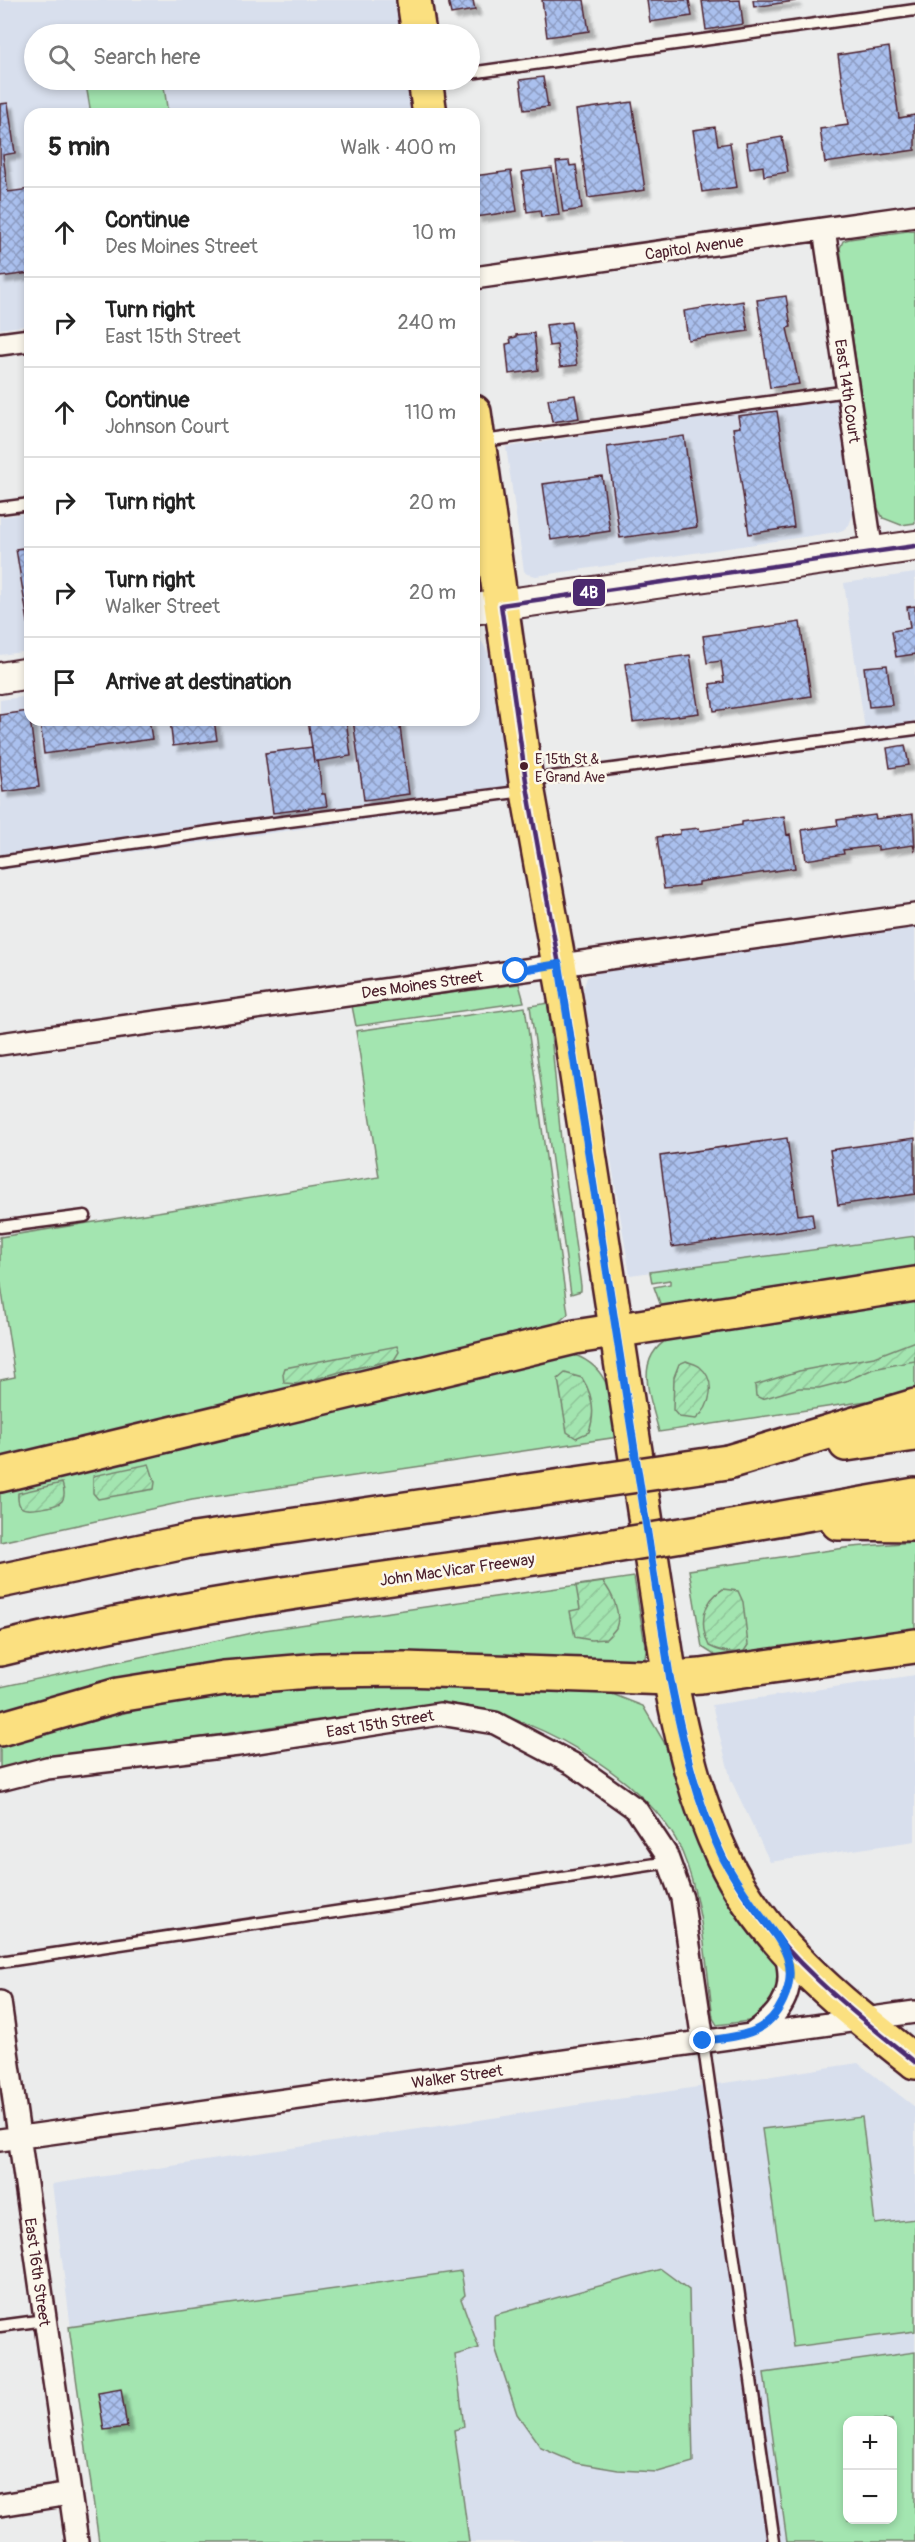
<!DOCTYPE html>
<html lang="en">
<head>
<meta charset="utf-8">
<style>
	body { margin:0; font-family:Pangolin,sans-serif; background:#f6f6f6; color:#222 }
	.controls { position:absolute; right:18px; bottom:18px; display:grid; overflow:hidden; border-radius:12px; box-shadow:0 3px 9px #0003 }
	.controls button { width:54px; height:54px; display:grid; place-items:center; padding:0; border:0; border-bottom:2px solid #e0e0e0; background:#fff; color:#222; font:30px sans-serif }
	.stop { position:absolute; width:18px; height:18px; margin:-14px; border:4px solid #1a73e8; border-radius:50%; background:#fff }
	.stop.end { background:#1a73e8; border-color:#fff; box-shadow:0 2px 6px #0008 }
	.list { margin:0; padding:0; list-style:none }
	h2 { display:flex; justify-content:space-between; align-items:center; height:78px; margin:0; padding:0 24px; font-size:26px }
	h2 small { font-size:20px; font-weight:400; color:#767676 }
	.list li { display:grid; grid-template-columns:39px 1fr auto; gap:18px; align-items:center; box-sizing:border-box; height:90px; padding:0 24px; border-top:2px solid #e0e0e0 }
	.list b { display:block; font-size:22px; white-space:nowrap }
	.list p { margin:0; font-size:20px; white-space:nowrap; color:#767676 }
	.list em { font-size:20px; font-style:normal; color:#767676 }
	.icon { flex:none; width:33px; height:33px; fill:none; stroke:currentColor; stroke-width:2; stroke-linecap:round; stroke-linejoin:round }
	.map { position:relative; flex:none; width:915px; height:2542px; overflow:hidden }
	.search { position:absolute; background:#fff; box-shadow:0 3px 9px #0003; left:24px; top:24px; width:456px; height:66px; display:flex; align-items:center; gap:15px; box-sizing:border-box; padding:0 21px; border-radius:33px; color:#767676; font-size:22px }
	.panel { position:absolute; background:#fff; box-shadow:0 3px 9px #0003; left:24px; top:108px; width:456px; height:618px; border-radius:18px }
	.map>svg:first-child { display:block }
	.built { fill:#d8dfed; fill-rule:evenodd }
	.green { fill:#a3e5b0; stroke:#76826e; stroke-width:1.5; fill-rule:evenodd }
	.garden { fill:url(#garden-furrows); stroke:#76826e; stroke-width:1.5 }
	.building { fill:url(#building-cross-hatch); stroke:#4a1f2b; stroke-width:1.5; filter:url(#shadow) }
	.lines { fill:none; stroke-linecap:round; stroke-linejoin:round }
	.service-casing { stroke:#4a1f2b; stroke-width:15 }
	.minor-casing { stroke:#4a1f2b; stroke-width:26 }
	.secondary-casing { stroke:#4a1f2b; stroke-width:34 }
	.primary-casing { stroke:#4a1f2b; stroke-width:38 }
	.motorway-casing { stroke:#4a1f2b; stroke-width:38 }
	.service { stroke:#fbf7ec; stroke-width:10 }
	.minor { stroke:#fbf7ec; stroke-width:21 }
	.secondary { stroke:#fbf7ec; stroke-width:30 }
	.primary { stroke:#fbe080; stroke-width:33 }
	.motorway { stroke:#fbe080; stroke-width:33 }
	.motorway-bridge-casing { stroke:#4a1f2b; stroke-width:38; stroke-linecap:butt }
	.motorway-bridge { stroke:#fbe080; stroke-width:33 }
	.bus-1-casing { stroke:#fbf7ec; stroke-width:9 }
	.bus-1 { stroke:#4c2a6f; stroke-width:4.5 }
	.route { stroke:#1a73e8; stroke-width:8 }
	.bus-dot { fill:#4a1f2b; stroke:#fbf7ec; stroke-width:2 }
	.labels { text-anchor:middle; stroke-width:5; stroke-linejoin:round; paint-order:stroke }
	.bus-label { font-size:14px; fill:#4a1f2b; stroke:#fbf7ec; text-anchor:start }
	.street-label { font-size:16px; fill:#4a1f2b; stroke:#fbf7ec }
	.line-badge { stroke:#fbf7ec; stroke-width:2 }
	.badge-label { font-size:16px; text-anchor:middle; font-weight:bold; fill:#fff }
</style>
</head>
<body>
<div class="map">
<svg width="915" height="2542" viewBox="0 0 915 2542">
	<defs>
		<pattern id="garden-furrows" width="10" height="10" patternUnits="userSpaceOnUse" patternTransform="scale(1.5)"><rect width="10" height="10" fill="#a3e5b0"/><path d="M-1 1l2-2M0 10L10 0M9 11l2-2" fill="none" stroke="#8ec498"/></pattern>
		<pattern id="building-cross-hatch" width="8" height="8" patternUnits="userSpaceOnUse" patternTransform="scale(1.5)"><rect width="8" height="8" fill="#aac0ee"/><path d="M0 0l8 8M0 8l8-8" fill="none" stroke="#8c9bc1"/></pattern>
		<filter id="shadow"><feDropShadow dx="5.5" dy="5.5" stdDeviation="1.5" flood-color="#0004"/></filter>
	</defs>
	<rect width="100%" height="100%" fill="#ebecec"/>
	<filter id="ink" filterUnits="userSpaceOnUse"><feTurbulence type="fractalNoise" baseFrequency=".0167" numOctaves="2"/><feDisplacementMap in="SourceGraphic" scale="12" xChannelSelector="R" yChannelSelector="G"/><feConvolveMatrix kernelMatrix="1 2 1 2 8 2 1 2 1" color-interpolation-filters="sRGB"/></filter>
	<g filter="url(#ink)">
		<!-- built -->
		<path class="built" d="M0,0h398l5,34h-369v46h375l5,34h-384v211l-30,4z
			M838,398l16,114 -5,13 -6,5 -6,2 -301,44 -9,-2 -3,-3 -18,-124z
			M30,513v138l-30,4v-138z
			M915,573v164l-48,7 -23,-161z
			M474,639l8,3 8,14 22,144 -512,70v-170l30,-4v24h444z
			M915,927v309l-285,39 -47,-285 4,-13 13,-6z
			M915,1675v166l-145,21 -39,-82 -19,-75z
			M858,2063l57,44v435h-816l-47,-358zM848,2420h44v100h-44z"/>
		<!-- green -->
		<path class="green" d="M128,80h35l5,34h-77l-5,-29z
			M915,230v293l-14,2 -18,-7 -7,-13 -36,-257 3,-7 6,-2z
			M519,984l5,18 -168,24 -4,-20z
			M548,1003l13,137 20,146v5l-10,3 -41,-288z
			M525,1007l43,307 -14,12 -554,137v-83l15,-3 -15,-98v-42l379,-60 -23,-146z
			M915,1236v35l-253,38 -8,-22 16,-3v-4l-18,3 -2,-11z
			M915,1298v94l-48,9 -208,31c-9,-37 -28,-76 16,-97z
			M568,1353c43,11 44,47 50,84l-426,63 -192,42v-53z
			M915,1542v91l-196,25 -17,-11 -13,-77 163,-23z
			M634,1577l12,74 -1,8 -15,4 -199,-10 -99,4 -332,61v-31l265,-57z
			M498,1685l109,7 36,14 21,36 24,66 88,145 5,32 -17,29 -15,7 -32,4 -4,-7c-7,-53 -10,-117 -31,-166 -31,-74 -161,-147 -239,-148 -13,0 -28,3 -41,5 -33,4 -66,9 -99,13 -101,15 -202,30 -303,46v-23l144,-37 85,-15 157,-7z
			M862,2117l13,107 40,-5v112l-122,16 -31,-218z
			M661,2269l28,21 4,172 -35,10 -40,-2 -42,-7 -35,-15 -24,-34 -22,-67 -1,-32z
			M461,2271l4,24 -4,4 18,49 -24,7 9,72 -10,3 15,112h-370l-30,-215z
			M915,2352v190h-128l-23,-169zM848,2420h44v100h-44z"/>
		<!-- garden -->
		<path class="garden" d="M915,1341v20l-42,8 -27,12 -27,7h-20l-37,11 -6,-3 -1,-11 44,-14 75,-14z
			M397,1346l2,6 -5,8 -47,10 -49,14 -14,-1 -1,-9 2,-6z
			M686,1361c4,2 11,3 14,6 17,14 11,40 -4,52l-17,-2 -6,-7 1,-33 5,-13z
			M565,1373l17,5c11,17 14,34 7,54l-13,6 -9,-6 -9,-53z
			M149,1464l6,18 -1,7 -56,10 -5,-6v-17z
			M62,1483c2,6 4,13 0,18 -5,6 -36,11 -41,6 -4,-4 -3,-10 -3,-14z
			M603,1582c9,11 19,32 13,46 -2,3 -7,8 -10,11l-15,1 -16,-3 -5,-26 10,-2 -4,-23z
			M723,1589l15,2 5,11 5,43 -4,6c-13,3 -23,1 -35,-5 -10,-22 -7,-44 14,-57z"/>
		<!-- building -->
		<path class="building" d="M448,0h25l2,10 -24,4z
			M542,0h42l5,31 -42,6z
			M647,0h42l3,16 -42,6z
			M740,0l3,24 -37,6 -4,-29z
			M753,0h42v1l-41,6z
			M889,47l10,71 16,-3v35l-90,13 -5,-34 28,-4 -10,-70z
			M543,77l5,30 -24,3 -4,-30z
			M632,102l13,88 -57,8 -12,-88z
			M8,103l7,50 -12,2 5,37 22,-3v84l-30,4v-173z
			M715,127l3,18 12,-2 7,44 -35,5 -9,-62z
			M782,137l6,35 -24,4 -1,-10 -13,2 -4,-25z
			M569,161l1,5 6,-1 6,44 -19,3 -7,-50z
			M552,168l7,47 -18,2 -1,-7 -13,2 -5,-40z
			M511,171l6,40 -41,6 -2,-41z
			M786,296l5,31 -4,1 12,56 -29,4 -13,-88z
			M743,301l5,30 -60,9 -4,-29z
			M571,322l6,43 -17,2 -3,-22 -8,1 -3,-21z
			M534,333l4,37 -29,4 -3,-30 5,-1 -1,-5 6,-1v-2z
			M575,395l4,23 -27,4 -4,-23z
			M777,411l17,116 -45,7 -16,-106 7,-1 -2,-11z
			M684,436l13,91 -77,11 -13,-91z
			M602,476l8,55 -59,9 -8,-56z
			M30,547v87l-14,-85z
			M915,606v48l-19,3 -4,-26 18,-3 -3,-21z
			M800,622l11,74 -97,15 -4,-27 14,-2 -3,-21 -14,2 -4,-27z
			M690,655l9,58 -66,9 -8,-58z
			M887,665l5,40 -23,2 -5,-40z
			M29,711l10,76 -36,5 -3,-25v-52z
			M40,720h109l3,19 -108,15z
			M170,720h44l3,20 -44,6z
			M308,720h38l5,36 -37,6z
			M353,720h46l10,74 -45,6z
			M905,745l4,20 -19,3 -3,-20z
			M312,747l2,15 4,-1 4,33h3l2,12 -54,7 -8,-60z
			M913,814l2,37 -2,-6 -35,5v-4l-35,4 1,4 -38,6 -4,-30 36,-5 -1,-5 38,-5 1,4z
			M784,816l3,19 3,-1 5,34 -96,14v3l-35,4 -7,-52 23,-3v-4l19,-2 1,3 42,-6v-3z
			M787,1138l11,77 14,-2 2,14 -142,20 -12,-91z
			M915,1138v56l-77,11 -8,-55z
			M121,2389l6,38 -23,3 -6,-37z"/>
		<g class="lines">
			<!-- service casing -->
			<g class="service-casing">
				<path id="service" d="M470,73l445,-63
					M483,441l365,-50
					M0,508l30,-4
					M529,780l386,-51
					M0,862l243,-35 282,-36
					M0,1227l85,-11
					M0,1962l669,-100
					M703,2041l71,501
					M0,2326l45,-6"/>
			</g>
			<!-- minor casing -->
			<g class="minor-casing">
				<path id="minor" d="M824,229l48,324
					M474,278l441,-62
					M0,344l30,-4
					M0,1044l915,-129
					M0,1780l47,-12 191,-23 202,-31 55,9 78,41 63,45 30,45 16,44 21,143
					M0,2002l77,540
					M752,2034c33,-23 45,-47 32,-85
					M0,2140l915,-128
					M0,2505l70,-11"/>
			</g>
			<!-- secondary casing -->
			<g class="secondary-casing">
				<path id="secondary" d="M474,609l441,-63
					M0,678l30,-5"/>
			</g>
			<!-- primary casing -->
			<g class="primary-casing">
				<path id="primary" d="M414,0l5,34
					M425,80l5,34
					M474,412l52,369 39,217 105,680c12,61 26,122 53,179 40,86 119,147 192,205"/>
			</g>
			<!-- motorway casing -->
			<g class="motorway-casing">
				<path id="motorway" d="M846,1444l69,-10
					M728,1462l187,-56
					M0,1475l575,-138 340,-53
					M838,1523l77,1
					M737,1526l178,-31
					M0,1581l194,-41 368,-54
					M0,1649c188,-46 380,-69 571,-96
					M0,1729l118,-34 106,-17 96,-8 84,-1 266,9 31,-2 214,-30"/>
			</g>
			<!-- service -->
			<use href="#service" class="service"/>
			<!-- minor -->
			<use href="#minor" class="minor"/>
			<!-- secondary -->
			<use href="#secondary" class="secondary"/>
			<!-- primary -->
			<use href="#primary" class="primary"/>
			<!-- motorway -->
			<use href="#motorway" class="motorway"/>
			<!-- motorway-bridge casing -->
			<g class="motorway-bridge-casing">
				<path id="motorway-bridge" d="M562,1486l166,-24
					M571,1553l166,-27"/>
			</g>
			<!-- motorway-bridge -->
			<use href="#motorway-bridge" class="motorway-bridge"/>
			<!-- bus-1 casing -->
			<g class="bus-1-casing">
				<path id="bus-1" d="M915,546l-414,59 25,176 39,217 105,680c15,72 31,148 71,211 44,70 110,122 174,173"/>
			</g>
			<!-- bus-1 -->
			<use href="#bus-1" class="bus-1"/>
		</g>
	</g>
	<g class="lines" filter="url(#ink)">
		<!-- route -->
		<path class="route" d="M516,971l43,-7 111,714c12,61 26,123 53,180 8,15 19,32 29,46 23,33 51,54 31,97 -17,36 -46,35 -80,40"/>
	</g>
	<!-- markers -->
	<circle class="bus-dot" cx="524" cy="766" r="5"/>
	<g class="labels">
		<!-- bus labels -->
		<g class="bus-label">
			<text x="535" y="764">E 15th St &amp;<tspan x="535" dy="18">E Grand Ave</tspan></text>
		</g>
		<!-- street labels -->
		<g class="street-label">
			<text transform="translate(694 247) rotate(-8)" y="6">Capitol Avenue</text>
			<text transform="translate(848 391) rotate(82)" y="6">East 14th Court</text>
			<text transform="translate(422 984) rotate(-8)" y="6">Des Moines Street</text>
			<text transform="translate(457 1569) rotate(-8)" y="6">John MacVicar Freeway</text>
			<text transform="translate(380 1723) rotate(-9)" y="6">East 15th Street</text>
			<text transform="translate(457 2076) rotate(-8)" y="6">Walker Street</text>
			<text transform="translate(38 2272) rotate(82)" y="6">East 16th Street</text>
		</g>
	</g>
	<rect class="line-badge" x="572" y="578" width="34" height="29" rx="6" fill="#4c2a6f"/>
	<g class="badge-label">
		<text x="589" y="598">4B</text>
	</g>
</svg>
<div class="controls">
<button>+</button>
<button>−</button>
</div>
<div class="stop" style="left:516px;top:971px"></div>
<div class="stop end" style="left:703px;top:2041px"></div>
<div class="search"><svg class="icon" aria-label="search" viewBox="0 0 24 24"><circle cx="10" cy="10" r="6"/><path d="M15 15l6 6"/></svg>Search here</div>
<section class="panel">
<h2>5 min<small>Walk · 400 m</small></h2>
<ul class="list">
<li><svg class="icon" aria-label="ahead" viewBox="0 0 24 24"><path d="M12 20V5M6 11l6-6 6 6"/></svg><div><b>Continue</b><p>Des Moines Street</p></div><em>10 m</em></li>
<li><svg class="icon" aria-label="right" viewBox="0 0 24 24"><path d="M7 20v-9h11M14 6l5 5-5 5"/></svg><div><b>Turn right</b><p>East 15th Street</p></div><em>240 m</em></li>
<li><svg class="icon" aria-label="ahead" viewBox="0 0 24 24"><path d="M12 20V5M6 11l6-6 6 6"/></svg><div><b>Continue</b><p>Johnson Court</p></div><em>110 m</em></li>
<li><svg class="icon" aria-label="right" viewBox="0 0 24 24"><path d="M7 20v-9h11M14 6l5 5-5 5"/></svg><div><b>Turn right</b></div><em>20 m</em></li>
<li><svg class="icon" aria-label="right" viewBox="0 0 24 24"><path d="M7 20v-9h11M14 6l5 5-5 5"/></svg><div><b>Turn right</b><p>Walker Street</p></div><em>20 m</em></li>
<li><svg class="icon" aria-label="arrive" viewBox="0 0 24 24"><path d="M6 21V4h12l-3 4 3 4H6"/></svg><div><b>Arrive at destination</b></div></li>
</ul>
</section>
</div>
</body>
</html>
